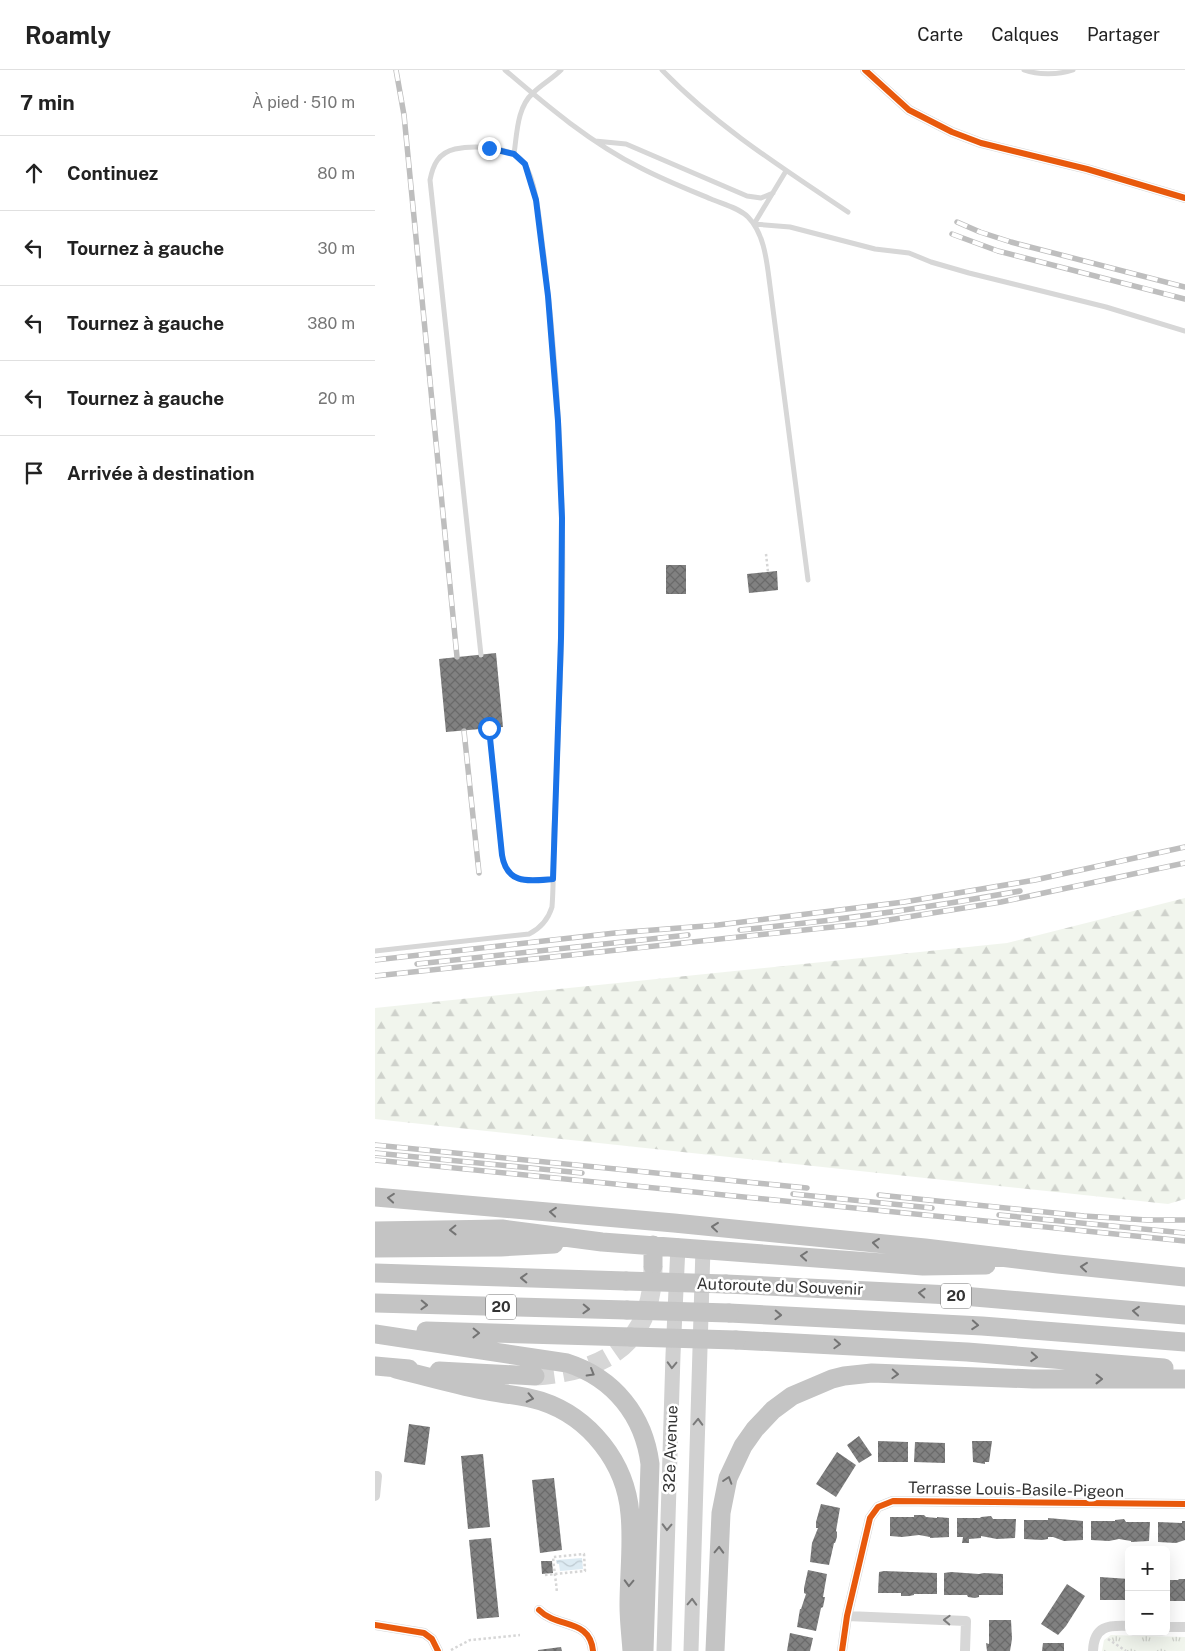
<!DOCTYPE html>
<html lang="fr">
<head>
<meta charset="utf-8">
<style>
	body { margin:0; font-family:"Public Sans",sans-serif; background:#f2f2f2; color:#222 }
	.controls { position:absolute; right:15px; bottom:15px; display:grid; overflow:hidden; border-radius:8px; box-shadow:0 5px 20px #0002 }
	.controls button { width:45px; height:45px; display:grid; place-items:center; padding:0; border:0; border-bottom:1px solid #e0e0e0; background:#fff; color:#222; font:25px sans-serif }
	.stop { position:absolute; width:15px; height:15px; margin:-11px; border:4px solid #1a73e8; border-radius:50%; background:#fff }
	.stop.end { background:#1a73e8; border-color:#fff; box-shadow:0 1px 5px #0008 }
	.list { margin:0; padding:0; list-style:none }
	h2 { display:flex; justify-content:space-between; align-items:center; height:65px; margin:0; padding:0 20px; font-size:21px }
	h2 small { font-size:16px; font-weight:400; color:#767676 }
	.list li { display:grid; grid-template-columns:32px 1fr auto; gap:15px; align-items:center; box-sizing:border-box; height:75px; padding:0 20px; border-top:1px solid #e0e0e0 }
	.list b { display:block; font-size:19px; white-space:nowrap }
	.list em { font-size:16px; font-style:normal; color:#767676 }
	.icon { flex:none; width:28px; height:28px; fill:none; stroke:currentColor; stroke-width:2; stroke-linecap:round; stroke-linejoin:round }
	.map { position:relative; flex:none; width:810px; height:1581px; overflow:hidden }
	header { display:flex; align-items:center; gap:30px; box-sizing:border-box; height:70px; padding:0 25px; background:#fff; border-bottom:1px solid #e0e0e0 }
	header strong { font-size:24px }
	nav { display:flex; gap:28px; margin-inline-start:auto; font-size:18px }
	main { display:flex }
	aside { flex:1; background:#fff }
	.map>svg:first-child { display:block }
	.forest { fill:url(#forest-firs) }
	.park { fill:url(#park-tufts) }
	.water { fill:url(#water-waves) }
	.building { fill:url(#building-cross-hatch) }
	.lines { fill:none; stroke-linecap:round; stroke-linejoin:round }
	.motorway-tunnel { stroke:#d6d6d6; stroke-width:19; stroke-dasharray:19 9; stroke-linecap:butt }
	.path { stroke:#d6d6d6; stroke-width:2.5; stroke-dasharray:2.5 2.5; stroke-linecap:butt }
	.service { stroke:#d7d7d7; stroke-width:5 }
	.minor { stroke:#d7d7d7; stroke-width:10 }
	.secondary { stroke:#d0d0d0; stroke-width:15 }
	.motorway { stroke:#c4c4c4; stroke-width:19 }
	.rail-casing { stroke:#bebebe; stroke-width:5.5 }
	.rail { stroke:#fff; stroke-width:4; stroke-dasharray:11; stroke-linecap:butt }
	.motorway-bridge { stroke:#c4c4c4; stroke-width:19 }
	.cycleway-casing { stroke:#fff; stroke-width:9 }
	.cycleway { stroke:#e8590c; stroke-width:6 }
	.oneway { stroke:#747474 }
	.oneway2 { stroke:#7a7a7a }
	.oneway3 { stroke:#7d7d7d }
	.route { stroke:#1a73e8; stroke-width:6 }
	.labels { text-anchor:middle; stroke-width:5; stroke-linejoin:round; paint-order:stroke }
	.shield { fill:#fff; stroke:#707070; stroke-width:1 }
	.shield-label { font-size:15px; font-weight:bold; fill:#333 }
	.street-label { font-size:16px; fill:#333; stroke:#fff }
</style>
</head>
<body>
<header>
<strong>Roamly</strong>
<nav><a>Carte</a><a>Calques</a><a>Partager</a></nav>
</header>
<main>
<aside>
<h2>7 min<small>À pied · 510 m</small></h2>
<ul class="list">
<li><svg class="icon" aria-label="ahead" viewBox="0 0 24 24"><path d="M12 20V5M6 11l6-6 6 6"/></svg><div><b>Continuez</b></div><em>80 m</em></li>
<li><svg class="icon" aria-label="left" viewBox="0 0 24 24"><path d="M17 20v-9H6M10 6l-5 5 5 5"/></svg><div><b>Tournez à gauche</b></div><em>30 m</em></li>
<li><svg class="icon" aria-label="left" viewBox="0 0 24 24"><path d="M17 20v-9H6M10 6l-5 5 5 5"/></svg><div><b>Tournez à gauche</b></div><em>380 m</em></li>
<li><svg class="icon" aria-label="left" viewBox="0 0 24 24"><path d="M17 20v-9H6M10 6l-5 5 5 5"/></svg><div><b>Tournez à gauche</b></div><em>20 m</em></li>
<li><svg class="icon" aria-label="arrive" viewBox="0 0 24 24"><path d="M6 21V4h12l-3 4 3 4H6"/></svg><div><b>Arrivée à destination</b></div></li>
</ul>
</aside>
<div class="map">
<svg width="810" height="1581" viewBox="0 0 810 1581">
	<defs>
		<pattern id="forest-firs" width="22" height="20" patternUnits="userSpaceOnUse" patternTransform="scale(1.25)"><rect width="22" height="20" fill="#f1f5ed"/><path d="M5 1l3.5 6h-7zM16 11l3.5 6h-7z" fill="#cfd2cc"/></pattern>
		<pattern id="park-tufts" width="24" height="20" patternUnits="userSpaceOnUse" patternTransform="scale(1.25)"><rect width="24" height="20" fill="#f1f5ed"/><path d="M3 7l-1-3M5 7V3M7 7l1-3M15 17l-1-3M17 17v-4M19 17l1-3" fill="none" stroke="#cfd2cc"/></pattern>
		<pattern id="water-waves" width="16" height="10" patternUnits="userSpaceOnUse" patternTransform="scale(1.25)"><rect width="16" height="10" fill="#ddebf3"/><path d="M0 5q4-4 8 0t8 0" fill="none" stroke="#becad1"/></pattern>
		<pattern id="building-cross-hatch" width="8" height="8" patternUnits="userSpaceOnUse" patternTransform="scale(1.25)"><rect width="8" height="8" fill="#818181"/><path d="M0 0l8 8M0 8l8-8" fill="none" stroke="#6a6a6a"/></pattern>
	</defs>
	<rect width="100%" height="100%" fill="#fff"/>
	<!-- forest -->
	<path class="forest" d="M810,828v301l-17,5 -793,-85v-111l632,-65z"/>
	<!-- park -->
	<path class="park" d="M736,1565l74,2v14h-83l2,-11z"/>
	<!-- water -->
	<path class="water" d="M207,1488l1,11 -23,2 -1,-7h-2l-1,-4z"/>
	<!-- building -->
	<path class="building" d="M291,495h20v29h-20z
		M402,501l1,19 -29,3 -2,-19z
		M121,583l7,74 -57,5 -7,-73z
		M34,1354l21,3 -5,38 -21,-3z
		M484,1366l13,19 -13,8 -12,-18z
		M503,1371l30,1v20h-30z
		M597,1371h20l-3,21h-4v2l-12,-2z
		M540,1372l30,1v20l-31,-1z
		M462,1382l19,13 -20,32 -20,-13z
		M108,1384l7,73 -22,2 -7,-73z
		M179,1408l8,72 -22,3 -8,-73z
		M446,1434l19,4 -4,23 1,1v5l-2,6h-1l-5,22 -19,-3 2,-19 6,-15h-2v-6z
		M539,1445h10l2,2 11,1v-1l12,1v19l-19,1v-1l-11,-2 -17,2 -12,-1v-19h24z
		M616,1446l2,3h23l-1,19 -18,1 -16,-3v2l-12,1v4h-7l1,-6h-6v-19h23l1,-1z
		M673,1448l35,3v19l-19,1 -11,-4h-5v2l-6,1 -18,-1v-19h24z
		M749,1449l2,3h24l-1,19 -18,1v-1l-12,-2 -10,2 -18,-1v-19h24v-1z
		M807,1451h3v19l-9,3 -18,-1v-20l24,1z
		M116,1468l8,79 -22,2 -8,-79z
		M166,1491h11l1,12 -11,1z
		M433,1500l19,4 -4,23h2l-2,10 -2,1 -5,23 -19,-4 3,-18h1l5,-15 -2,-1v-5z
		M509,1501l53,2v21h-23v1l-5,1h-8v-3h-23l1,-21z
		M576,1502l28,2 5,-1 19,1v21h-24v2l-4,1 -7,-1 -1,-2h-23v-22z
		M725,1507l29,2v21h-29z
		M804,1509h6v22h-19v-21h12z
		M692,1514l18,12 -19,30 -8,9 -17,-11z
		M614,1550h22l1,19 -2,12h-23l-1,-8 3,1z
		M415,1563l23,5 -3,13h-23z
		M668,1573h21v8h-22z
		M186,1577l1,4h-24v-1z"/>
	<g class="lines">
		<!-- motorway-tunnel -->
		<path class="motorway-tunnel" d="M160,1306c72,-5 118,-33 118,-110"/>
		<!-- path -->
		<path class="path" d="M391,484l2,18
			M170,1505l40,-4 -1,-17 -31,3c1,12 3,24 4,36
			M733,1569l18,12
			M76,1580l19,-10 50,-5"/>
		<!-- service -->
		<path class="service" d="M130,0c42,36 86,73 136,98 23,12 46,21 70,31 12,5 28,9 37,18 17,17 19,47 22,69l38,294
			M287,0c54,56 122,99 186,142
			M649,0c14,5 34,5 49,0
			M220,71l31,3 121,52 14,2 12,-5
			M139,84c3,-20 3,-47 19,-61 9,-9 19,-14 28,-23
			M379,154l36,3 85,22 34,4 22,9 38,11 137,34 79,24
			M379,154l32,-53
			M114,658l13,127c5,30 26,26 51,24
			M0,881l154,-17c12,-6 19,-14 23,-27 2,-26 1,-52 2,-78 3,-57 5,-113 7,-170 5,-134 -1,-270 -17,-403 -4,-26 -6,-72 -20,-93 -11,-17 -51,-18 -69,-14 -17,4 -22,16 -25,31l51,475"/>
		<!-- minor -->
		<path class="minor" d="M490,0l44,40 43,22 29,11 106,26 98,29
			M0,1406h2l-2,20
			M164,1540c19,19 51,8 54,41
			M472,1546l119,5 -1,30
			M0,1555l49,8 8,6 6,12
			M791,1557h19
			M467,1581l5,-35 23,-98 8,-11 15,-6 292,3
			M718,1581c1,-25 15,-26 36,-25"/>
		<!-- secondary -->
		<path class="secondary" d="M289,1581l9,-296 5,-109
			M316,1581l12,-403"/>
		<!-- motorway -->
		<path class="motorway" d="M0,1127l299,26 251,25 133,16 127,13
			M0,1161l127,-2 100,13 321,24 63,-1
			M0,1178l126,-1 53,-3
			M278,1196v-21
			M0,1203l251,8
			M351,1214l225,11 234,20
			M0,1233l252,7
			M354,1243l253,13 203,16
			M51,1261l205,6
			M0,1264l192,29c47,15 77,53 83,101l-6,187
			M361,1270l231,12 197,16
			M0,1296l34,3
			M21,1299c29,7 57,15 86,21 19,4 40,5 59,11 49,16 85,62 89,113 3,30 -1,61 -1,91 0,16 2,31 3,46
			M64,1301l96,5
			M340,1581l6,-138 7,-35 15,-32 12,-17 18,-19 19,-14 40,-17 12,-3 28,-3 161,6h152"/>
		<!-- rail casing -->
		<g class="rail-casing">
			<path id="rail" d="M21,0l8,45 53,542
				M582,152l23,10 31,10 174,45
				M577,164l46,17 187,48
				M89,661l15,142
				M365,860c94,-9 187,-22 280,-39
				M0,890l240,-27 103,-8 186,-23 131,-22 150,-33
				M42,894l271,-29
				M0,906l495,-53 131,-21 184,-39
				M0,1075l432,43
				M0,1083l207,20
				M0,1090l810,81
				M418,1124l139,14
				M504,1125l205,21 63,4h38
				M624,1145l186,18"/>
		</g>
		<!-- rail -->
		<use href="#rail" class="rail"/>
		<!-- motorway-bridge -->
		<path class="motorway-bridge" d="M251,1211l100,3
			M252,1240l102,3
			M256,1267l105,3"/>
		<!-- cycleway casing -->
		<g class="cycleway-casing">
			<path id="cycleway" d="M490,0l44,40 43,22 29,11 106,26 98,29
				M164,1540c19,19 51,8 54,41
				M0,1555l49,8 8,6 6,12
				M467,1581l5,-35 23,-98 8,-11 15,-6 292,3"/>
		</g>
		<!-- cycleway -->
		<use href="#cycleway" class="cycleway"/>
	</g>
	<!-- one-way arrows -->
	<defs><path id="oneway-chevron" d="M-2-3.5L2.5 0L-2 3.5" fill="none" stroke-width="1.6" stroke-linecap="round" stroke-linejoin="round" transform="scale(1.25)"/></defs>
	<g class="oneway">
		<use href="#oneway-chevron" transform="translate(16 1128) rotate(-175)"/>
		<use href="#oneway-chevron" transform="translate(178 1142) rotate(-175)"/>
		<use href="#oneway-chevron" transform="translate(340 1157) rotate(-174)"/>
		<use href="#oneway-chevron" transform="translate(78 1160) rotate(179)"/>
		<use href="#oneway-chevron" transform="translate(501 1173) rotate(-174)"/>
		<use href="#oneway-chevron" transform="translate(429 1186) rotate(-175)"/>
		<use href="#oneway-chevron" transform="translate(709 1197) rotate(-174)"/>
		<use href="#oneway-chevron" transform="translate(149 1208) rotate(-178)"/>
		<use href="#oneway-chevron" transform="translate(547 1223) rotate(-176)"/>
		<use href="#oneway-chevron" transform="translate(49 1235) rotate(2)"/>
		<use href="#oneway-chevron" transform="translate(211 1239) rotate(2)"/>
		<use href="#oneway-chevron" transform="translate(761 1241) rotate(-175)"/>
		<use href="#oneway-chevron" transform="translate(403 1245) rotate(2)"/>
		<use href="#oneway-chevron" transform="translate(600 1255) rotate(4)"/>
		<use href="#oneway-chevron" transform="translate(101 1263) rotate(1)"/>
		<use href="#oneway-chevron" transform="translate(462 1274) rotate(3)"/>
		<use href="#oneway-chevron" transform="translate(659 1287) rotate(4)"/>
		<use href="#oneway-chevron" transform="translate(216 1303) rotate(30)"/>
		<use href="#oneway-chevron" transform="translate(520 1304) rotate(3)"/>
		<use href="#oneway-chevron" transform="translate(724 1309)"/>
		<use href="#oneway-chevron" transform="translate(155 1328) rotate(12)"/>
		<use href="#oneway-chevron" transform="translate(353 1410) rotate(-72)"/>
		<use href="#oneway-chevron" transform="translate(344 1480) rotate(-88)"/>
		<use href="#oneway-chevron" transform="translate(254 1513) rotate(92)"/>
	</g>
	<g class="oneway2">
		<use href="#oneway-chevron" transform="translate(297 1295) rotate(92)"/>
		<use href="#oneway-chevron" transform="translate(323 1352) rotate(-88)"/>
		<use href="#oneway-chevron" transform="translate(292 1457) rotate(92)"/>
		<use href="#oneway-chevron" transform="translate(317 1532) rotate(-88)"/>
	</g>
	<use class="oneway3" href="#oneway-chevron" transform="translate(572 1550) rotate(-178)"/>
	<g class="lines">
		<!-- route -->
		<path class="route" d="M114,658l13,127c5,30 26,26 51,24l8,-241 1,-120 -4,-97 -10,-125 -12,-96 -11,-36 -11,-10 -25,-6"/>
	</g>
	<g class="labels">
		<!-- shield labels -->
		<g class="shield">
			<rect x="566" y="1213.5" width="30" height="25" rx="4"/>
			<rect x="111" y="1224.5" width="30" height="25" rx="4"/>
		</g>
		<g class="shield-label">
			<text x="581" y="1231">20</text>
			<text x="126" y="1242">20</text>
		</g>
		<!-- street labels -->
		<g class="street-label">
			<text transform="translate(405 1216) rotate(2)" y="6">Autoroute du Souvenir</text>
			<text transform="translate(295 1379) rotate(-88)" y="6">32e Avenue</text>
			<text transform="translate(641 1419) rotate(1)" y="6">Terrasse Louis-Basile-Pigeon</text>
		</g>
	</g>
</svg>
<div class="controls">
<button>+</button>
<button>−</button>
</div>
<div class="stop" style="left:114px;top:658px"></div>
<div class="stop end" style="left:114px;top:78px"></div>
</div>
</main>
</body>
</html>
